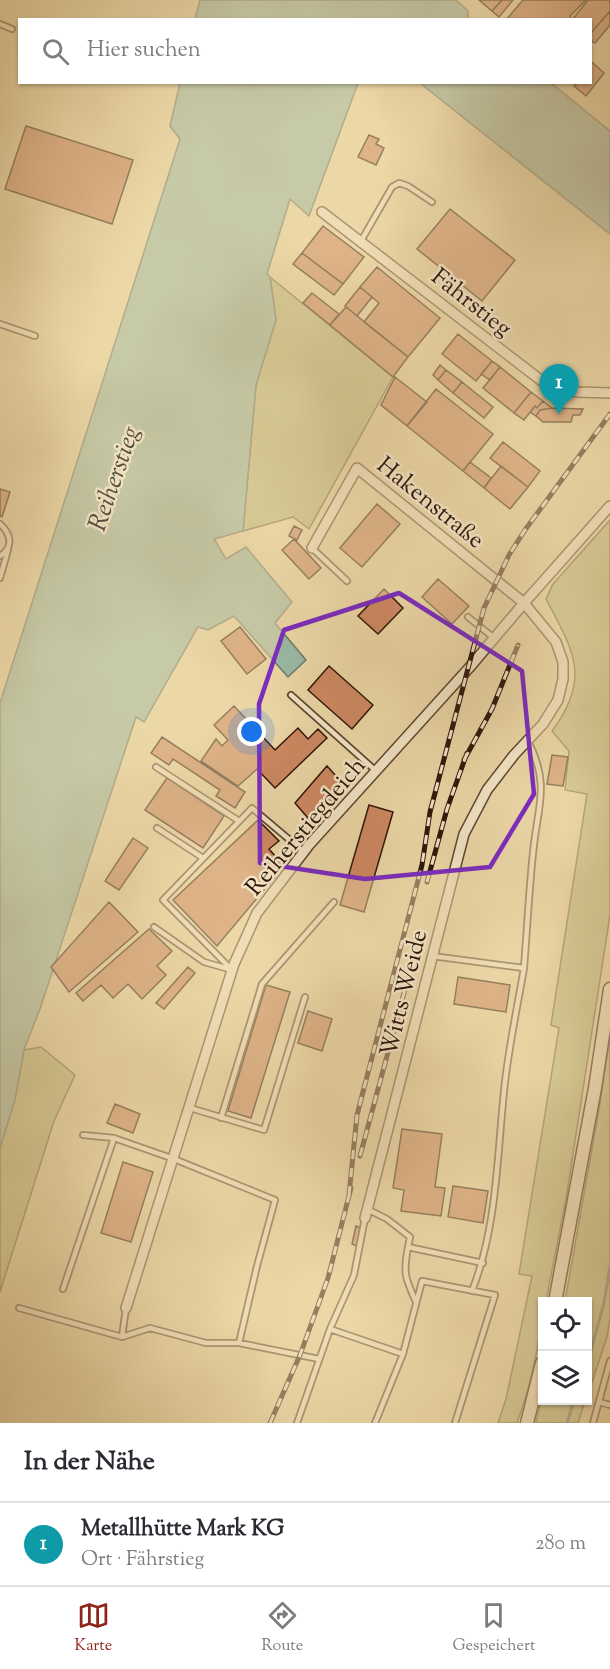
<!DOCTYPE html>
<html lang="de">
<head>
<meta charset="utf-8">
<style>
	body { margin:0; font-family:"Sorts Mill Goudy",serif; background:#f2f2f3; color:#2b2b33 }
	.controls { position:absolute; right:18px; bottom:18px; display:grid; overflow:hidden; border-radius:0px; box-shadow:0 2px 4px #0004 }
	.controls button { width:54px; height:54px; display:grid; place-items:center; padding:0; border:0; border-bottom:2px solid #e1e1e2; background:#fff; color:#2b2b33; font:30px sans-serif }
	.you { position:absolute; left:252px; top:732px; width:21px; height:21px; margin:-15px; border:4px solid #fff; border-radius:50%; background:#1a73e8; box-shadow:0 0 0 9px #1a73e833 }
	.badge { display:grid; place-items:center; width:39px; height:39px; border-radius:50%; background:#8f2418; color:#fff; font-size:20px; font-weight:700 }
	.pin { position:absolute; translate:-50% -50px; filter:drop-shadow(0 2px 3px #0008) }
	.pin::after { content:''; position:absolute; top:32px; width:21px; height:18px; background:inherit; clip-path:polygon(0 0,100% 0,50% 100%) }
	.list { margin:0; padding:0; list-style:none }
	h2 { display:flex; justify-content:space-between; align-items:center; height:78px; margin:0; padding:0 24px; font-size:26px }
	h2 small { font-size:20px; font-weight:400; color:#7c7c81 }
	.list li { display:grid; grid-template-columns:39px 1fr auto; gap:18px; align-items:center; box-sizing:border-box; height:84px; padding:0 24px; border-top:2px solid #e1e1e2 }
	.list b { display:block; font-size:22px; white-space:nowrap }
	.list p { margin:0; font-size:20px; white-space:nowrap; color:#7c7c81 }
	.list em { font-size:20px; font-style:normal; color:#7c7c81 }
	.icon { flex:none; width:33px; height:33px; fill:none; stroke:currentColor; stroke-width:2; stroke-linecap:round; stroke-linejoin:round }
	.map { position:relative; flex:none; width:610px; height:1423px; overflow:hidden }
	.search { position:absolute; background:#fff; box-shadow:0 2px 4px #0004; left:18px; right:18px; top:18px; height:66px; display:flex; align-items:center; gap:15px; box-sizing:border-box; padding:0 21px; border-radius:0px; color:#7c7c81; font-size:22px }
	.sheet { height:162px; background:#fff }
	nav { display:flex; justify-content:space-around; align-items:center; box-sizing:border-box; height:84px; border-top:2px solid #e1e1e2; background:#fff; font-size:16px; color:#7c7c81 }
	nav a { display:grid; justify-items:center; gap:3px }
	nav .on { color:#8f2418 }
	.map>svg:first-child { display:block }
	.green { fill:#bebc83; stroke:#766946; stroke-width:1.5 }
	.water { fill:#99baa6; stroke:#6e7868; stroke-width:1.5 }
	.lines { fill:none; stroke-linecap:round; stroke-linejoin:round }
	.stream { stroke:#6e7868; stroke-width:3 }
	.building { fill:#cd8862; stroke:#2d160a; stroke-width:1.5 }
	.lane-casing { stroke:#5d4631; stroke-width:8 }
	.street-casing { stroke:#5d4631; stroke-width:12 }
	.secondary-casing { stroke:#2d160a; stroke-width:15 }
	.lane { stroke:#f3e5c6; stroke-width:4.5 }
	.street { stroke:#f3e5c6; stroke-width:9 }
	.secondary { stroke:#f3e5c6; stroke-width:12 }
	.rail-casing { stroke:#2d160a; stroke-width:5 }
	.rail { stroke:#f3e5c6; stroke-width:3; stroke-dasharray:9; stroke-linecap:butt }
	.marked { fill:none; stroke:#7b2cbf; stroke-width:4.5; stroke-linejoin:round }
	.labels { text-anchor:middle; stroke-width:5; stroke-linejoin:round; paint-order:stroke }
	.street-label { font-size:24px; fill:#2d160a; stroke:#f3e5c6 }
	.water-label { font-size:26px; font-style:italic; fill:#534f41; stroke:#f3e5c6 }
</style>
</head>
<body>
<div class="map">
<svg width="610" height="1423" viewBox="0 0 610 1423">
	<rect width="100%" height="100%" fill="#ecd7a7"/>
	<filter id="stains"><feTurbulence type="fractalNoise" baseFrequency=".00333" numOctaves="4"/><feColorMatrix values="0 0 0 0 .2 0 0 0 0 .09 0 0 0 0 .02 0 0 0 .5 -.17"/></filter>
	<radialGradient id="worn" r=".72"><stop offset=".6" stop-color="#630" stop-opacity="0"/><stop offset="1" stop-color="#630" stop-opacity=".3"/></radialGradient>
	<!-- green -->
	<path class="green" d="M270,277l123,100 -84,152 -16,-12 -50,14 13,-146 20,-65z
		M610,520v395l-44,284 -20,102 -4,1c0,37 -12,85 -25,121h-19l8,-24 26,-123 -13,-2 40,-246 -8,-3 36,-231 -22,-4 4,-39 -17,-20c40,-53 21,-81 -6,-132l7,-15z
		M610,1035v283l-3,19 -19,57v-92l-23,-1 34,-191z
		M41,1047l34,28 -21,46 -54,171v-144l15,-49 9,-49z
		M542,1397v3l43,1 -7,22h-42z"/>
	<!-- water -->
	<path class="water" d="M200,0h256l12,11v8h-273z
		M180,83h178l-49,133 -19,-17 -23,75 3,3 6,43 -20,65 -13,146 -29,8 12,20 20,-12 46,55 -17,21 31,37 -18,17 -54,-61 -26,14 -10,-3 -54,95 -8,-5 -96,292 -16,41 -9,49 -15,49v-445l180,-564 -10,-13z
		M420,83h131l59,48v103z"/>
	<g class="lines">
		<!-- stream -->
		<path class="stream" d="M588,1361l16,-58 6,-37
			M567,1423l7,-23"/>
	</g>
	<!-- building -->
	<path class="building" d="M479,0h23l-10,11z
		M502,0h11l-14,17 -7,-6z
		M523,0h63l-16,16 2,4h-66z
		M588,0h22v11l-20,23v-14h-18z
		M610,11v14l-15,18 -5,-3v-6z
		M593,63l11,10 -18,23 -12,-10 3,-4h13v-17z
		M26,126l107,34 -21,64 -107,-35z
		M369,135l10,4 -3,5 8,4 -8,17 -18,-8z
		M450,209l65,51 -33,41 -65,-52z
		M323,226l41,31 -21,27 -41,-31z
		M302,253l41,31 -9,11 -41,-31z
		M377,267l63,51 -32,39 -44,-35 15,-19 -19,-16z
		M360,287l12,10 -15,19 -12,-10z
		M312,293l27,21 -9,11 -27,-22z
		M346,307l62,50 -15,20 -63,-52z
		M458,334l34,27 -16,20 -34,-27z
		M492,361l8,6 -10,13 -9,-6z
		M440,365l6,5 -8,10 -5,-5z
		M500,367l31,25 -17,21 -31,-25z
		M446,370l16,12 -9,11 -15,-13z
		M395,377l32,25 -20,24 -26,-21z
		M462,382l31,25 -9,11 -31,-25z
		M436,389l57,45 -30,37 -56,-45z
		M531,392l12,9 -6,7 -2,-2 -11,14 -10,-7z
		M543,401l9,7 -12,2 -4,6 -6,-4 5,-6 2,2z
		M552,408l31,1 -3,6h-7l-2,7h-28l-7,-6 4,-6z
		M503,442l37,29 -12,16 -38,-29z
		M470,462l21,16 -7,10 -21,-17z
		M501,466l27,21 -18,22 -26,-21z
		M0,489l10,3 -8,25 -2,-1z
		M377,504l23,20 -38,43 -22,-19z
		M294,526l8,4 -5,10 -8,-4z
		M294,539l27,29 -12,11 -27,-29z
		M438,579l31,27 -17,18 -30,-27z
		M384,589l19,19 -25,26 -20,-18z
		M240,627l26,32 -19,15 -26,-33z
		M329,666l44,39 -21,24 -44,-39z
		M234,706l41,44 23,-22 10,11 10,-10 9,9 -52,50 -18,-19 -19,17 -37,-25 15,-22 6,7 6,-6 -14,-15z
		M162,737l83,55 -10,16 -19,-12 4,-6 -47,-31 -4,6 -18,-12z
		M552,755l16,2 -5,29 -16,-2z
		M327,766l19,21 -32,38 -19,-22z
		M167,778l57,38 -21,32 -58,-38z
		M369,805l24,7 -29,100 -24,-7z
		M258,820l21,21 -10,8 15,17 -67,80 -44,-46z
		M133,838l15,10 -29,42 -14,-9z
		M109,902l29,30 -69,60 -18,-25z
		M149,929l23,22 -15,15 9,9 -24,24 -14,-15 -15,14 -12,-13 -18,16 -7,-8z
		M188,967l7,6 -31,36 -8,-6z
		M458,977l52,8 -4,27 -52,-8z
		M266,985l24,7 -39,126 -23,-7z
		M308,1011l24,8 -10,32 -24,-8z
		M115,1104l25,10 -7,19 -26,-10z
		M402,1129l40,5 -7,53 10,1 -4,28 -40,-5 3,-21 -11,-2z
		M123,1162l30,10 -22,70 -30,-9z
		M453,1186l35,5 -5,32 -35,-6z
		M356,1226l6,2 -5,18 -5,-2z"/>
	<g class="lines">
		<!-- lane casing -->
		<g class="lane-casing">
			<path id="lane" d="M0,24l12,5
				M361,241l31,-54 7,-4 9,3 24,16
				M0,324l35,12
				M0,524c11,10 14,23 0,32
				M312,548l35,33
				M0,578l8,-28
				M468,617l26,21
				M291,695l85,76
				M156,767l83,54
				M157,828l46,30
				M154,927l50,35 25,7
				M432,956l92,12c-7,41 -16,82 -20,123 -7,67 -7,136 -32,200
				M524,968c3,-38 5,-77 9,-115 4,-45 18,-68 -5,-112
				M232,970l-69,-70 89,-92 52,44
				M190,1108l74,22 41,-133
				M221,1118l41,-134 72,-82
				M83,1135l31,3 60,21 101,41 -18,66 -18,77
				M367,1209l20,10 23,18 -2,10 75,16
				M408,1247c-5,26 -3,31 8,55
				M63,1289l51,-151
				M19,1308l103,29 28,-9 56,15h33l80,16
				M330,1329l73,25
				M122,1337l4,-29
				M599,1402l11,3
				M297,1423l33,-94 24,-54 11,-57
				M375,1423l28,-69 19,-73 73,14 -40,128
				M593,1423l17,-62"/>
		</g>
		<!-- street casing -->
		<g class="street-casing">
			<path id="street" d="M322,212l225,173 31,7 32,1
				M312,548l45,-80 167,135 32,39 7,20v17l-5,21 -15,24 -29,31 -27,35 -23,44 -99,384
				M126,1308l108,-344 23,-51 52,-68 160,-177 55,-65 86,-97"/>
		</g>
		<!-- secondary casing -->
		<g class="secondary-casing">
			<path id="secondary" d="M555,1302l40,-214 15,-99
				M527,1423l15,-60"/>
		</g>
		<!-- lane -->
		<use href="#lane" class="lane"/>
		<!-- street -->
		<use href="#street" class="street"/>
		<!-- secondary -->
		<use href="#secondary" class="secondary"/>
		<!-- rail casing -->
		<g class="rail-casing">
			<path id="rail" d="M464,760l28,-51 26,-64
				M427,882l20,-73 20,-56
				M360,1156l54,-200
				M349,1195l8,-80 65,-250 8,-53 54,-204 25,-53 16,-25 85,-116
				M270,1423l30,-68 28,-77 23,-90"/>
		</g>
		<!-- rail -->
		<use href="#rail" class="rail"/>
	</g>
	<!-- marked area -->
	<path d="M0 0H610V1423H0ZM399,593l123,78 12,123 -44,73 -125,12 -105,-16 -1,-159 25,-74z" fill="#ecd7a7" fill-opacity=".55" fill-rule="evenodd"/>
	<path class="marked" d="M399,593l123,78 12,123 -44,73 -125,12 -105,-16 -1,-159 25,-74z"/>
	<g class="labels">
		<!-- street labels -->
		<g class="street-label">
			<text transform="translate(472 302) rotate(38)" y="8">Fährstieg</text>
			<text transform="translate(431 502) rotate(39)" y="8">Hakenstraße</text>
			<text transform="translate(305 826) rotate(-50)" y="8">Reiherstiegdeich</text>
			<text transform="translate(403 993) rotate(-76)" y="8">Witts Weide</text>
		</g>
		<!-- water labels -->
		<g class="water-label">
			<text transform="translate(113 478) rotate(-71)" y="9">Reiherstieg</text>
		</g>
	</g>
	<rect width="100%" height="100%" filter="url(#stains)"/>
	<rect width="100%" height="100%" fill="url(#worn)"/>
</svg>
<div class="controls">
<button><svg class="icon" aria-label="locate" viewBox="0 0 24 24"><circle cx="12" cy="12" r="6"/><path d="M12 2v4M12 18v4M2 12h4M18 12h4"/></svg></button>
<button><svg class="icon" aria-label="layers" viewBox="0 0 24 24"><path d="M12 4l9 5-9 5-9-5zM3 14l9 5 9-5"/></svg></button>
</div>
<div class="you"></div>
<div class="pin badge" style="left:559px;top:414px;background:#0f9aa8">1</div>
<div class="search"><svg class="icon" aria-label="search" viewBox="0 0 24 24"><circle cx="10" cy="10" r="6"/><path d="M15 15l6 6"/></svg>Hier suchen</div>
</div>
<section class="sheet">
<h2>In der Nähe<small></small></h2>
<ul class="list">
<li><span class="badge" style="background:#0f9aa8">1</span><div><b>Metallhütte Mark KG</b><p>Ort · Fährstieg</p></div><em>280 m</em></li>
</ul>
</section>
<nav>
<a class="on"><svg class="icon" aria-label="map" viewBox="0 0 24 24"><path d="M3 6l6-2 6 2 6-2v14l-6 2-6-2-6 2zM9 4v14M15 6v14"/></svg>Karte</a>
<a><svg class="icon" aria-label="directions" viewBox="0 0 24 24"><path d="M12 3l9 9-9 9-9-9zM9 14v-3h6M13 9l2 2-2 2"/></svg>Route</a>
<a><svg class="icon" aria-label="saved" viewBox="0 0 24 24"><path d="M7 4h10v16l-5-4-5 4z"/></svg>Gespeichert</a>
</nav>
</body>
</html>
